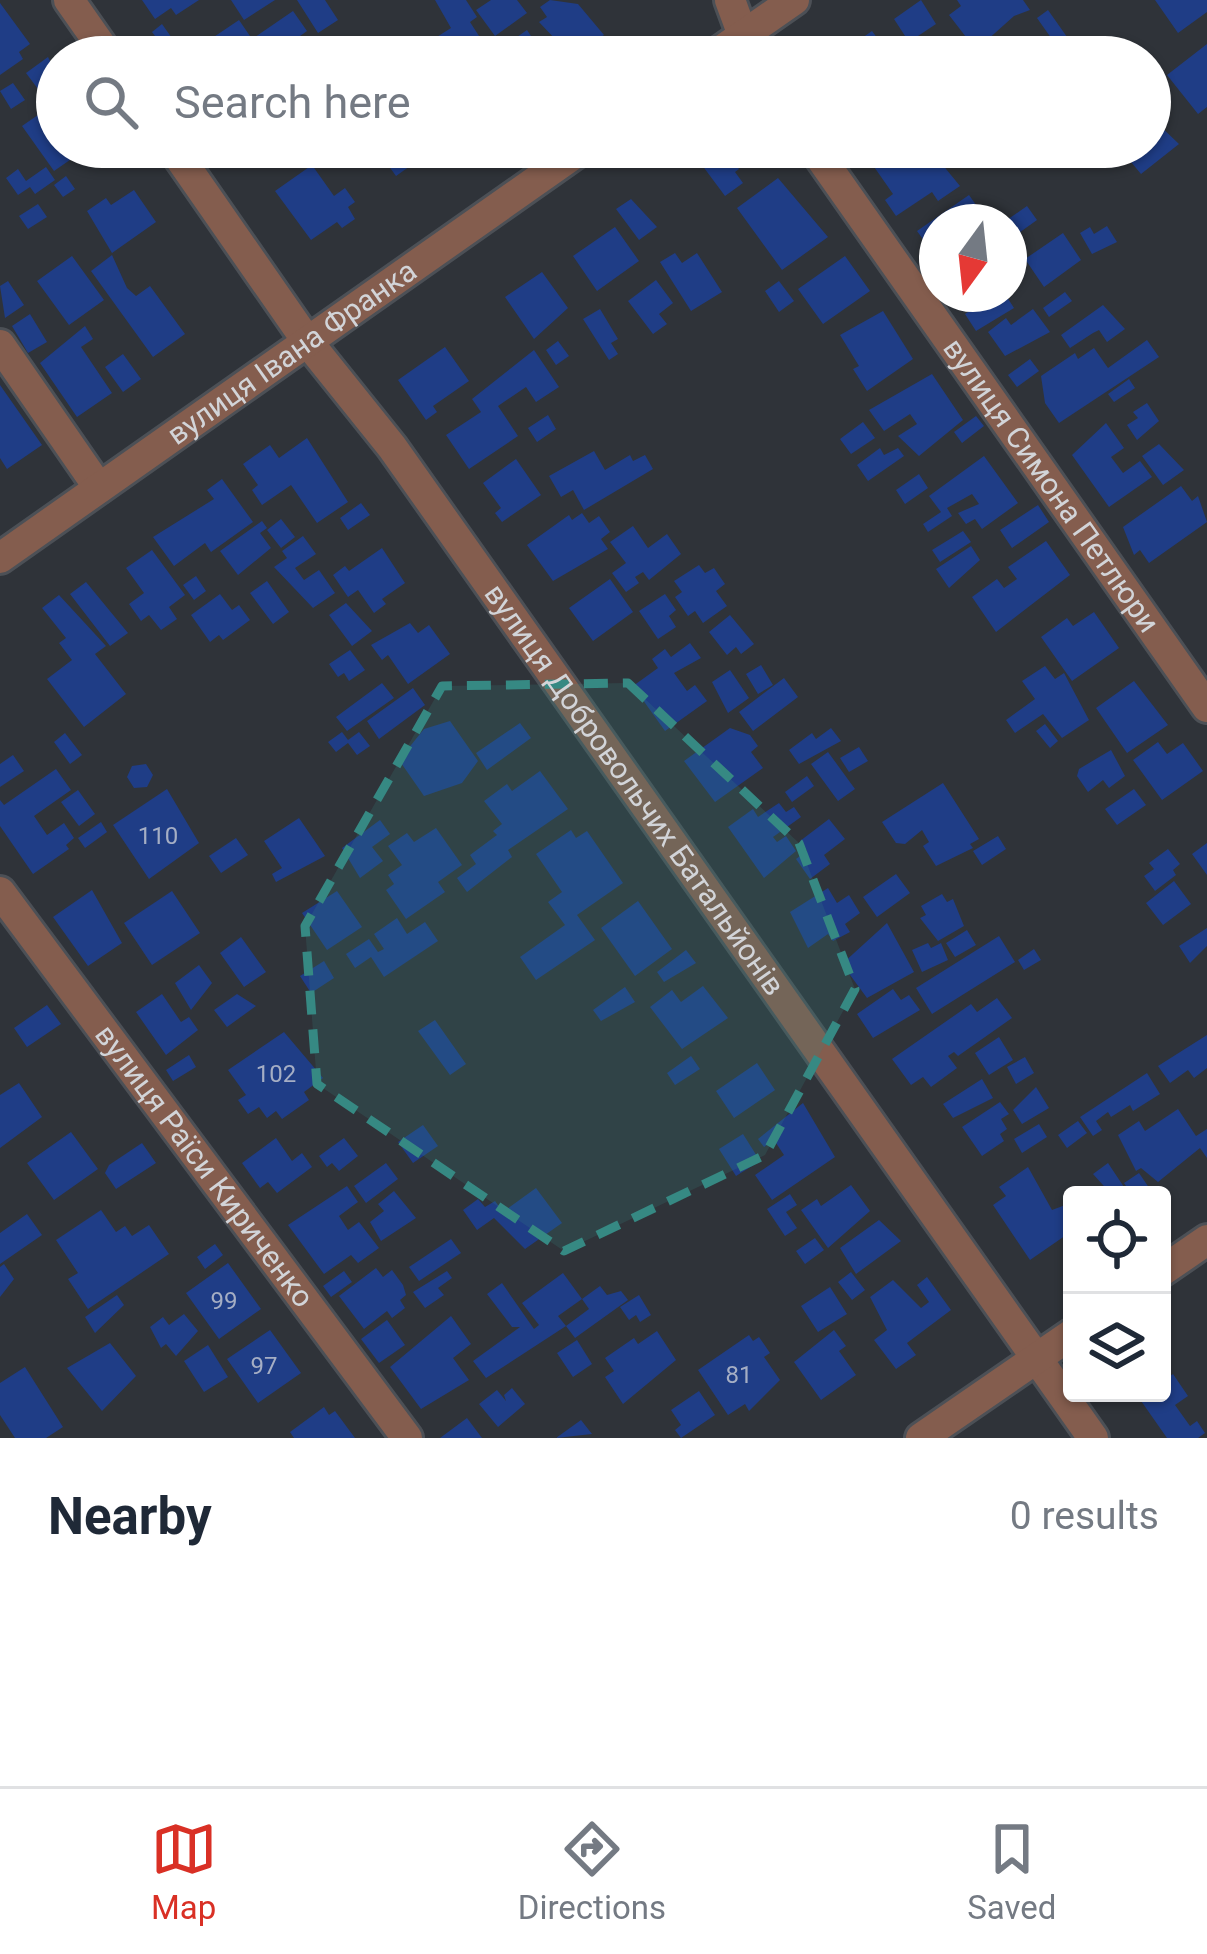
<!DOCTYPE html>
<html lang="en">
<head>
<meta charset="utf-8">
<style>
	body { margin:0; font-family:Roboto,sans-serif; background:#f2f2f3; color:#1f2937 }
	.controls { position:absolute; right:36px; bottom:36px; display:grid; overflow:hidden; border-radius:12px; box-shadow:0 3px 9px #0004 }
	.controls button { width:108px; height:108px; display:grid; place-items:center; padding:0; border:0; border-bottom:3px solid #e0e1e3; background:#fff; color:#1f2937; font:60px sans-serif }
	.compass { position:absolute; left:919px; top:204px; width:108px; height:108px; border-radius:50%; background:#fff; box-shadow:0 3px 9px #0004; rotate:195deg }
	.list { margin:0; padding:0; list-style:none }
	h2 { display:flex; justify-content:space-between; align-items:center; height:156px; margin:0; padding:0 48px; font-size:51px }
	h2 small { font-size:39px; font-weight:400; color:#747a83 }
	.icon { flex:none; width:66px; height:66px; fill:none; stroke:currentColor; stroke-width:2; stroke-linecap:round; stroke-linejoin:round }
	.map { position:relative; flex:none; width:1207px; height:1438px; overflow:hidden }
	.search { position:absolute; background:#fff; box-shadow:0 3px 9px #0004; left:36px; right:36px; top:36px; height:132px; display:flex; align-items:center; gap:30px; box-sizing:border-box; padding:0 42px; border-radius:66px; color:#747a83; font-size:45px }
	.sheet { height:348px; background:#fff }
	nav { display:flex; justify-content:space-around; align-items:center; box-sizing:border-box; height:168px; border-top:3px solid #e0e1e3; background:#fff; font-size:33px; color:#747a83 }
	nav a { display:grid; justify-items:center; gap:6px }
	nav .on { color:#d93025 }
	.map>svg:first-child { display:block }
	.building { fill:#1f3d86 }
	.lines { fill:none; stroke-linecap:round; stroke-linejoin:round }
	.street-casing { stroke:#4c5056; stroke-width:36 }
	.street { stroke:#845d4e; stroke-width:30 }
	.marked { fill:#368983; fill-opacity:0.2; stroke:#368983; stroke-width:9; stroke-dasharray:24 15; stroke-linejoin:round }
	.labels { text-anchor:middle; stroke-width:9; stroke-linejoin:round; paint-order:stroke }
	.number-label { font-size:24px; fill:#a5aec4 }
	.street-label { font-size:30px; fill:#d2d4d8; stroke:#26292e }
</style>
</head>
<body>
<div class="map">
<svg width="1207" height="1438" viewBox="0 0 1207 1438">
	<rect width="100%" height="100%" fill="#2f3339"/>
	<!-- building -->
	<path class="building" d="M142,0h57l-23,15 -5,-7 -16,11z
		M231,0h44l-31,20z
		M297,0h28l13,20 -20,13z
		M435,0h31l11,17 -7,5 9,14 -16,10 7,11h-43l-6,-10 30,-19z
		M491,0h26l10,13 -32,23 -19,-26z
		M550,0l28,4 26,31 -32,22 -33,-35 8,-5 -7,-10z
		M921,0l15,24 -27,18 -15,-23z
		M957,0h66l7,10 -16,6 -38,34 -27,-35 12,-9z
		M1155,0h52v12l-29,21z
		M0,3l30,41 -11,8 4,7 -23,16z
		M1048,10l24,34 -11,8 -24,-34z
		M293,11l14,20 -22,16 7,10h-108l55,-37 13,19z
		M162,24l12,17 -10,7 -12,-16z
		M527,30l18,27h-57z
		M872,31l9,12 -12,8 4,6h-38z
		M1044,39l13,18h-39z
		M1207,44v63l-9,7 -31,-39z
		M48,57l9,18 -19,14 -12,-16z
		M13,83l12,17 -14,9 -11,-18z
		M48,108l9,5v34h18l5,6 -26,18 -32,-45z
		M1156,122l23,22 -38,30 -20,-24 29,-3v-20z
		M314,147h31l-20,15z
		M375,147h37l8,12 -24,17z
		M710,147h13l16,22 -4,3 8,11 -18,13 -29,-39z
		M890,147h38l32,39 -22,15 -6,-9 -36,24 -11,-16 8,-6 -23,-33z
		M312,165l22,31 11,-8 10,14 -7,5 7,12 -13,9 -5,-6 -26,18 -36,-49z
		M46,167l9,13 -20,14 -5,-7 -12,8 -12,-17 12,-9 8,12z
		M66,176l9,13 -12,8 -9,-12z
		M778,178l50,59 -46,33 -45,-62z
		M134,190l22,32 -44,31 -25,-42 19,-13 5,7z
		M969,195l19,27h-51v37l-20,-28z
		M631,199l26,28 -18,13 -23,-31z
		M38,204l9,13 -19,12 -9,-13z
		M1027,206l10,14 -28,20v-18h-5z
		M1107,226l10,16 -25,12 -12,-21 10,-6 4,7z
		M615,227l24,34 -42,30 -24,-35z
		M1063,233l18,27 -37,27 -19,-28z
		M675,253l7,10 15,-10 25,39 -31,19 -31,-49z
		M112,255l15,33 9,8 14,-10 35,48 -32,23 -62,-86z
		M72,256l32,44 -35,25 -32,-44z
		M845,256l25,35 -47,33 -25,-35z
		M542,272l26,36 -34,31 -29,-42z
		M656,280l17,23 -14,11 8,10 -14,10 -25,-33z
		M8,281l16,24 -19,13 -5,-32z
		M779,281l15,20 -15,11 -14,-21z
		M1065,292l7,9 -23,16 -6,-9z
		M995,294h10l9,14 -38,23 -11,-17z
		M1103,305l22,24 -18,13 -8,-12 -6,3 -23,15 -9,-13z
		M600,309l18,30 -7,4 7,11 -9,6 -26,-41z
		M1033,309l17,23 -45,24 -17,-24 18,-14 5,7z
		M883,311l30,48 -46,32 -14,-22 6,-3 -19,-31z
		M30,314l17,28 -19,11 -16,-27z
		M85,326l8,13 -12,8 31,46 -35,24 -37,-54z
		M1147,340l12,17 -100,66 -14,-20 -4,-27 34,-23 3,6 16,-11 14,20z
		M558,341l11,15 -13,9 -10,-15z
		M445,347l24,34 -36,25 4,6 -11,8 -28,-40z
		M534,350l25,37 -23,15 -10,-15 -28,19 20,30 -49,33 -23,-34 35,-23 -9,-13z
		M123,354l18,25 -18,13 -18,-25z
		M1030,359l9,12 -22,16 -9,-12z
		M932,374l31,46 -44,36 -21,-20 19,-12 -7,-10 -26,17 -15,-21z
		M1129,379l6,9 -21,14 -6,-8z
		M0,385l42,60 -35,24 -7,-11z
		M1147,403l12,18 -22,19 -10,-15 11,-7 -5,-6z
		M548,415l8,14 -19,13 -9,-14z
		M976,416l8,10 -22,17 -8,-11z
		M863,422l12,16 -24,16 -11,-15z
		M1106,423l18,25 -13,9 12,16 17,-12 12,16 -43,30 -37,-52z
		M307,438l41,64 -31,21 -26,-38 -29,20 -10,-15 6,-5 -15,-21 27,-19 9,13z
		M1159,444l25,26 -21,15 -21,-29z
		M880,448l4,7 14,-7 6,8 -36,25 -11,-16z
		M594,451l11,19 25,-15 3,6 12,-6 8,14 -69,41 -11,-20 -12,7 -12,-21z
		M984,456l34,47 -36,26 -7,-10 -9,5 -8,-11 21,-9 -7,-10 -25,14 5,8 -24,16 -5,-8 18,-12 -12,-16z
		M516,459l25,36 -39,27 -7,-9 6,-5 -18,-25z
		M919,474l9,14 -23,16 -9,-14z
		M222,479l31,43 -42,30 -6,-9 -31,23 -21,-29 61,-38 -7,-9z
		M1181,486l11,15 6,-5 9,26 -58,41 -9,-13 -6,5 -11,-28z
		M361,503l9,12 -22,15 -8,-12z
		M1038,505l11,17 -37,26 -12,-18z
		M582,513l7,10 10,-7 11,16 -9,7 7,10 -55,32 -26,-36 42,-30 3,5z
		M281,519l14,18 -14,11 -14,-18z
		M262,521l5,7 -7,5 11,15 -33,27 -18,-24z
		M633,526l15,22 19,-14 14,20 -32,26 -6,-8 -8,5 4,6 -13,9 -14,-19 14,-10 -16,-21z
		M963,531l8,11 -31,20 -8,-12z
		M303,536l13,18 -21,14 9,12 15,-10 16,23 -22,15 -39,-41 13,-9 -5,-7z
		M1046,541l24,34 -74,57 -24,-35 25,-18 7,9 13,-9 -9,-12z
		M971,546l9,14 -31,28 -13,-19z
		M382,548l23,35 -23,16 4,5 -12,9 -16,-23 -10,7 -15,-22 12,-9 4,5z
		M152,550l33,45 -16,12 8,12 -16,11 -12,-15 -8,6 -12,-17 15,-11 -18,-25z
		M699,565l6,8 9,-5 11,16 -9,7 11,15 -24,17 -8,-12 -7,5 -13,-19 7,-5 -8,-11z
		M196,576l10,15 -12,9 -11,-15z
		M610,579l23,33 -40,29 -24,-33z
		M267,581l22,31 -16,12 -23,-31z
		M86,582l42,51 -18,13 -40,-52z
		M220,594l12,16 7,-5 11,15 -27,20 -4,-5 -9,7 -19,-27z
		M665,594l11,16 -7,6 7,11 -18,12 -19,-28z
		M59,595l47,51 -11,8 31,40 -42,33 -37,-48 25,-19 -13,-17 7,-5 -24,-30z
		M346,603l26,28 -20,15 -23,-31z
		M1094,612l25,36 -47,33 -31,-44 26,-19 6,8z
		M730,615l24,29 -13,10 -5,-7 -9,8 -18,-23z
		M410,623l8,10 11,-8 21,29 -42,30 -20,-29 -6,5 -11,-15z
		M690,643l11,15 -27,15 13,18 8,-6 12,16 -42,30 -32,-45 25,-18 -6,-9 13,-10 6,8z
		M350,650l15,20 -16,11 -5,-8 -6,4 -9,-13z
		M761,665l12,20 -15,9 -12,-20z
		M1045,666l10,13 9,-6 25,47 -27,18 -19,-24 -28,19 -9,-13 29,-21 -13,-18z
		M730,670l19,28 -21,15 -16,-31z
		M784,678l14,19 -45,34 -14,-19z
		M1134,681l34,44 -41,28 -31,-45z
		M382,683l12,15 -47,33 -11,-14z
		M413,688l12,17 -46,34 -12,-18z
		M450,721l28,40 -16,22 -38,13 -25,-36 25,-31z
		M520,723l11,15 -44,32 -11,-17z
		M1045,724l13,17 -8,7 -14,-17z
		M730,728l20,7 8,11 -7,6 12,16 -48,34 -31,-41z
		M831,728l10,13 -42,23 -10,-14 23,-17 4,6z
		M342,732l6,8 11,-8 11,14 -13,9 -9,-12 -12,9 -8,-10z
		M65,733l17,22 -12,9 -16,-22z
		M1158,742l9,12 16,-11 20,28 -41,29 -29,-40z
		M859,747l9,14 -19,11 -9,-14z
		M1111,750l14,26 -16,12 -6,-8 -15,12 -11,-16 2,-7z
		M828,752l27,37 -17,12 -27,-37z
		M13,755l11,16 -24,16v-23z
		M146,764l7,11 -6,12 -13,1 -7,-11 5,-11z
		M56,769l15,21 -37,26 13,19 17,-12 10,15 -8,7 3,4 -36,25 -33,-48v-26l4,5z
		M540,771l28,38 -60,41 4,7 -45,35 -10,-14 19,-14 -6,-9 27,-20 -4,-4 9,-7 -18,-23 23,-17 5,7z
		M807,776l7,10 -22,16 -7,-10z
		M943,783l36,56 -9,5 3,4 -37,18 -13,-20 6,-4 -7,-12 -17,14 -9,-1 -14,-21z
		M167,789l32,54 -50,36 -36,-54z
		M1134,789l12,16 -29,20 -12,-16z
		M78,790l17,24 -16,12 -18,-24z
		M779,803l7,9 8,-5 7,10 -28,20 4,5 9,-6 10,15 -32,27 -36,-51 25,-18 5,8z
		M299,818l26,38 -49,26 -4,-8 10,-6 -18,-27z
		M829,819l16,20 -21,16 6,9 -20,15 -14,-20 11,-8 -7,-10z
		M380,820l10,14 -18,13 11,14 -23,17 -18,-30z
		M101,822l6,10 -22,16 -7,-10z
		M436,828l26,37 -24,17 7,10 -39,27 -20,-29 8,-6 -6,-9 14,-10 -14,-19 19,-13 7,9z
		M571,830l5,8 11,-7 36,52 -46,32 18,25 -59,40 -16,-23 45,-32 -17,-23 14,-10 -26,-38z
		M998,836l8,13 -24,16 -9,-14z
		M236,838l12,17 -27,18 -12,-17z
		M1207,843v32l-15,-21z
		M1168,849l12,15 -7,6 3,5 -21,16 -11,-15 10,-7 -5,-6z
		M896,874l14,19 -33,24 -14,-20z
		M1174,881l17,23 -28,21 -17,-22z
		M828,888l9,15 12,-8 11,18 -15,11 5,8 -17,9 -5,-7 -20,14 -18,-36z
		M92,890l30,53 -34,23 -35,-49z
		M172,891l28,42 -48,32 -28,-42z
		M337,891l25,36 -35,23 -25,-37z
		M942,894l5,8 6,-3 11,27 -26,15 -18,-23 6,-3 -5,-9z
		M638,901l34,48 -37,27 -34,-48z
		M397,918l10,16 18,-12 13,19 -54,36 -13,-20 -16,11 -9,-14 23,-15 9,13 6,-3 -10,-15z
		M887,923l27,49 -47,26 -25,-34z
		M1207,928v18l-17,17 -11,-17z
		M967,930l9,15 -21,12 -9,-14z
		M999,936l16,26 -83,52 -16,-26z
		M241,937l25,35 -22,15 -24,-34z
		M928,943l3,5 10,-5 7,17 -26,12 -10,-22z
		M1034,949l7,11 -17,10 -6,-10z
		M686,950l10,13 -32,19 -7,-10z
		M324,961l10,17 -23,15 -11,-17z
		M199,965l13,18 -21,27 -16,-27z
		M703,986l25,32 -46,31 -32,-42 22,-17 9,12z
		M625,987l10,15 -34,19 -8,-11z
		M893,989l8,11 8,-5 11,15 -47,28 -16,-24z
		M162,994l19,28 8,-5 9,13 -32,25 -30,-43z
		M237,994l19,12 -29,21 -13,-17z
		M997,998l15,20 -54,38 -4,-4 -6,4 9,12 -26,19 -8,-10 -12,8 -19,-26 79,-55 6,8z
		M47,1005l14,19 -34,23 -13,-19z
		M435,1020l31,44 -16,11 -32,-44z
		M284,1032l39,46 -19,14 5,8 -27,19 -6,-8 -9,7 -8,-11 -11,7 -10,-14 8,-5 -18,-25z
		M1207,1035v33l-13,10 -6,-8 -18,13 -12,-17z
		M999,1037l14,23 -24,15 -14,-22z
		M189,1055l7,12 -23,14 -7,-11z
		M691,1056l9,13 -25,16 -8,-12z
		M1025,1057l9,16 -18,11 -9,-17z
		M757,1063l18,27 -41,28 -18,-27z
		M1147,1073l13,21 -27,17 -3,-6 -19,12 -3,-5 -12,9 6,9 -9,6 -13,-19z
		M982,1079l11,19 -40,20 -10,-14z
		M19,1083l23,34 -42,31v-53z
		M1036,1087l13,21 -27,16 -9,-14z
		M1000,1102l9,12 -8,5 6,10 -7,5 4,7 -22,15 -20,-29z
		M803,1103l32,54 -63,43 -17,-25 29,-20 -10,-15 -10,7 -6,-8z
		M1178,1109l18,27 11,-7v29l-7,-10 -42,34 -17,-14 -5,3 -18,-36 21,-14 6,10z
		M1078,1121l9,12 -20,15 -9,-13z
		M1039,1124l8,13 -25,16 -8,-14z
		M423,1125l15,21 -25,17 -15,-21z
		M71,1132l27,37 -44,31 -27,-37z
		M743,1134l17,27 -24,15 -17,-27z
		M276,1138l16,23 10,-8 10,14 -35,26 -9,-11 -8,6 -18,-25z
		M344,1138l14,18 -19,15 -7,-8 -5,4 -8,-11z
		M142,1143l14,20 -40,26 -11,-16 4,-8z
		M386,1163l12,16 -32,24 -12,-17z
		M1108,1163l16,24 -12,8 -19,-21z
		M1028,1167l24,43 16,-6 4,6v21l-42,29 -37,-55 13,-9 -7,-9z
		M1139,1173l15,22h-22l-8,-12z
		M851,1185l19,26 -42,37 -27,-38 16,-11 4,7z
		M347,1186l11,16 -19,14 9,14 11,-8 20,26 -21,15 -7,-8 -27,19 -36,-49z
		M536,1188l26,35 -37,26 -31,-31 -17,12 -14,-20 15,-11 7,8 10,-6 8,11z
		M394,1191l22,27 -35,23 -11,-19 14,-11 -6,-7z
		M790,1194l7,11 -11,7 11,16 -12,8 -18,-27z
		M101,1210l15,22 9,-6 7,10 17,-11 20,29 -81,55 -20,-30 10,-6 -22,-33z
		M27,1214l15,21 -42,29v-31z
		M879,1220l22,21 -45,33 -16,-26z
		M815,1238l9,12 -19,14 -9,-13z
		M451,1239l10,14 -42,28 -10,-14z
		M215,1244l8,11 -18,14 -8,-12z
		M228,1263l33,46 -42,30 -33,-46z
		M4,1264l10,15 -14,18v-30z
		M376,1268l7,9 9,-7 11,15 3,10 -6,5 5,8 -13,10 -5,-7 -23,18 -25,-33z
		M344,1271l8,11 -21,15 -8,-11z
		M447,1271l5,7 -14,10 6,7 -19,13 -12,-16z
		M851,1272l14,18 -13,10 -14,-18z
		M563,1273l19,26 -24,17 8,10 -80,52 -13,-17 47,-34h-8l-25,-33 15,-11 32,46 5,-4 -17,-22z
		M927,1277l24,33 -44,33 9,12 -20,14 -22,-29 13,-10 -17,-33 23,-17 28,28 8,-6 -12,-17z
		M600,1286l7,9 14,-4 7,9 -53,38 -9,-12 23,-17 -7,-10z
		M830,1287l17,27 -29,18 -17,-26z
		M117,1295l7,10 -29,28 -10,-16z
		M639,1295l12,20 -11,7 -4,-7 -7,5 -9,-13z
		M184,1314l14,17 -22,25 -10,-12 -5,4 -11,-21 13,-10 6,8z
		M451,1316l20,28 -18,14 16,22 -48,29 -31,-42z
		M387,1320l18,25 -26,18 -18,-24z
		M270,1330l31,43 -43,30 -31,-44z
		M834,1330l12,16 -7,5 17,24 -35,25 -27,-38z
		M657,1331l19,29 -53,44 -18,-27 9,-6 -9,-13 29,-20 4,6z
		M749,1335l4,6 6,-4 11,16 -6,4 16,23 -31,31 -4,-7 -17,11 -30,-45z
		M577,1340l15,24 -19,13 -16,-24z
		M110,1343l26,33 -34,35 -35,-43z
		M208,1345l20,32 -24,15 -20,-31z
		M25,1367l38,60 -17,11h-31l-15,-23v-32z
		M1173,1374l15,22 -13,9 15,21 7,-5 8,12 -7,5h-31l-28,-40 23,-5v-11z
		M512,1388l13,16 -27,23 -19,-23 18,-14 9,11 -2,-6z
		M699,1391l16,24 -34,23 -6,-8 6,-5 -10,-15z
		M324,1407l5,8 6,-4 20,27h-61l-4,-6z
		M467,1418l15,20h-42z
		M581,1420l11,14 -36,4z"/>
	<g class="lines">
		<!-- street casing -->
		<g class="street-casing">
			<g id="street">
				<path d="M69,0l40,57"/>
				<path d="M730,0l21,57"/>
				<path d="M712,57l82,-57"/>
				<path id="s1" d="M172,147l135,194 85,106 701,991"/>
				<path id="s2" d="M813,147l394,560"/>
				<path d="M0,345l99,143"/>
				<path id="s3" d="M0,558l584,-411"/>
				<path id="s4" d="M0,892l407,546"/>
				<path d="M1162,1271l45,-31"/>
				<path d="M921,1438l151,-104"/>
			</g>
		</g>
		<!-- street -->
		<use href="#street" class="street"/>
	</g>
	<!-- marked area -->
	<path class="marked" d="M628,683l171,160 56,146 -90,166 -201,96 -247,-167 -12,-158 137,-240z"/>
	<g class="labels">
		<!-- number labels -->
		<g class="number-label">
			<text x="158" y="844">110</text>
			<text x="276" y="1082">102</text>
			<text x="224" y="1309">99</text>
			<text x="264" y="1374">97</text>
			<text x="739" y="1383">81</text>
		</g>
		<!-- street labels -->
		<g class="street-label">
			<text dy="10" stroke="none"><textPath href="#s3" startOffset="357">вулиця Івана Франка</textPath></text>
			<text dy="10" stroke="none"><textPath href="#s2" startOffset="414">вулиця Симона Петлюри</textPath></text>
			<text dy="10" stroke="none"><textPath href="#s1" startOffset="792">вулиця Добровольчих Батальйонів</textPath></text>
			<text dy="10" stroke="none"><textPath href="#s4" startOffset="342">вулиця Раїси Кириченко</textPath></text>
		</g>
	</g>
</svg>
<div class="controls">
<button><svg class="icon" aria-label="locate" viewBox="0 0 24 24"><circle cx="12" cy="12" r="6"/><path d="M12 2v4M12 18v4M2 12h4M18 12h4"/></svg></button>
<button><svg class="icon" aria-label="layers" viewBox="0 0 24 24"><path d="M12 4l9 5-9 5-9-5zM3 14l9 5 9-5"/></svg></button>
</div>
<svg class="compass" viewBox="-18 -18 36 36"><path d="M0-13l5 13h-10z" fill="#e53935"/><path d="M0 13l5-13h-10z" fill="#747a83"/></svg>
<div class="search"><svg class="icon" aria-label="search" viewBox="0 0 24 24"><circle cx="10" cy="10" r="6"/><path d="M15 15l6 6"/></svg>Search here</div>
</div>
<section class="sheet">
<h2>Nearby<small>0 results</small></h2>
<ul class="list">
</ul>
</section>
<nav>
<a class="on"><svg class="icon" aria-label="map" viewBox="0 0 24 24"><path d="M3 6l6-2 6 2 6-2v14l-6 2-6-2-6 2zM9 4v14M15 6v14"/></svg>Map</a>
<a><svg class="icon" aria-label="directions" viewBox="0 0 24 24"><path d="M12 3l9 9-9 9-9-9zM9 14v-3h6M13 9l2 2-2 2"/></svg>Directions</a>
<a><svg class="icon" aria-label="saved" viewBox="0 0 24 24"><path d="M7 4h10v16l-5-4-5 4z"/></svg>Saved</a>
</nav>
</body>
</html>
